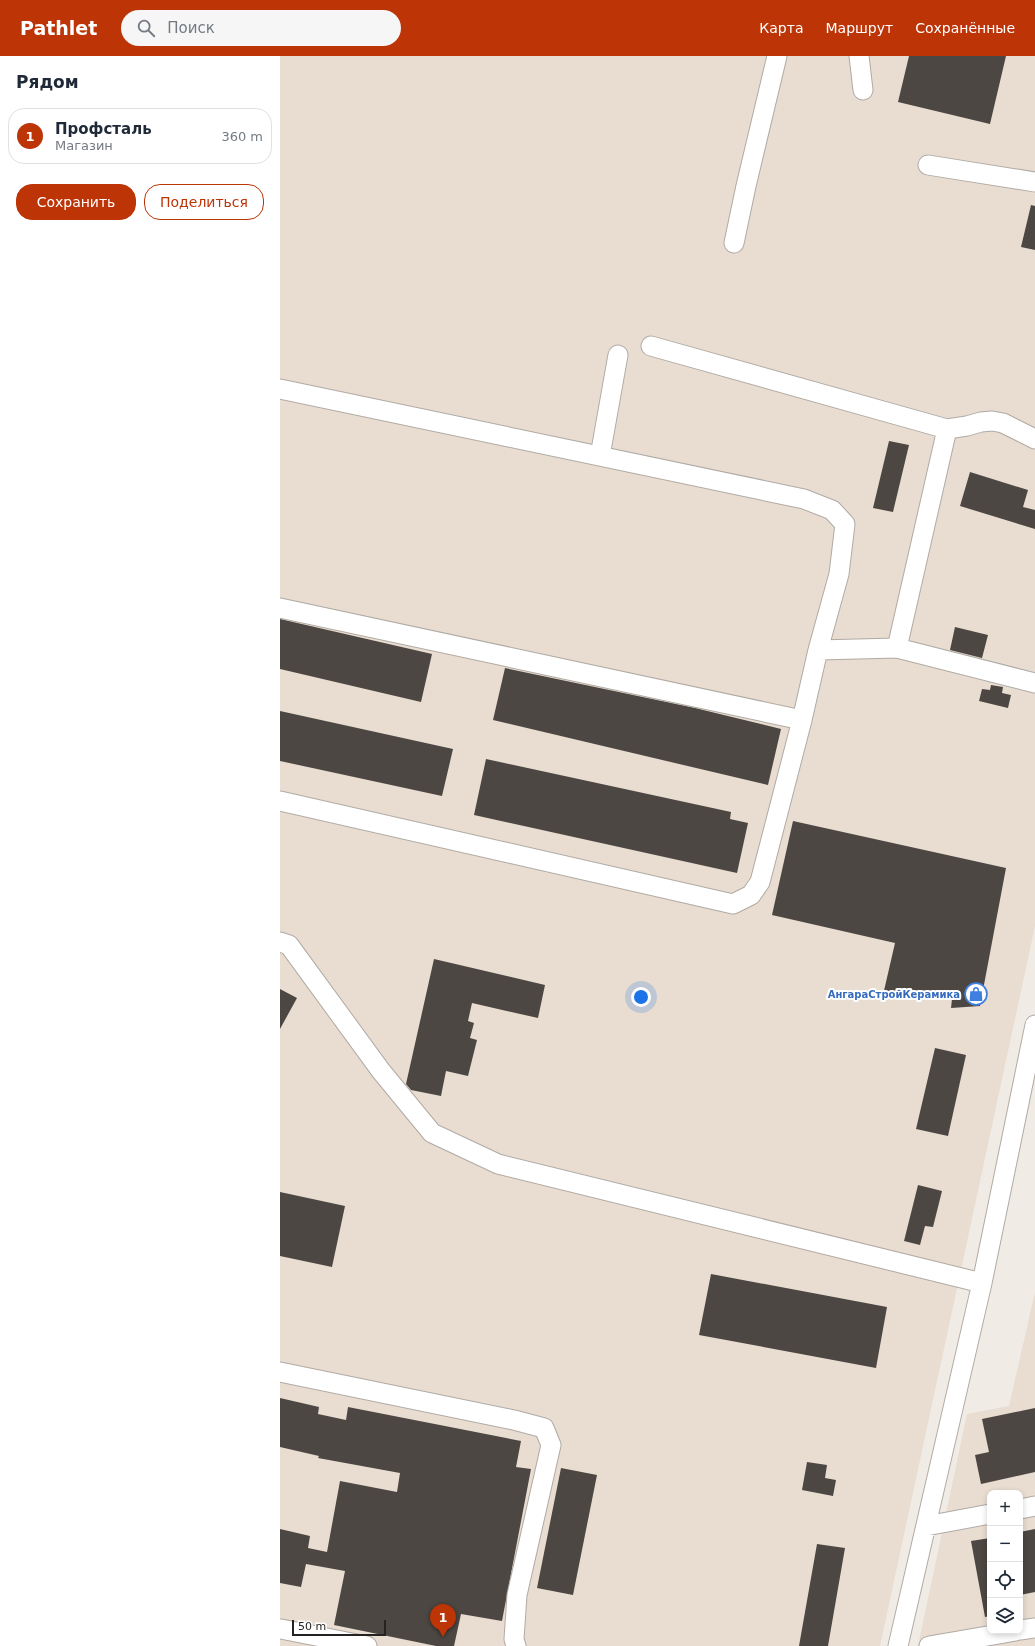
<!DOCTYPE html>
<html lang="ru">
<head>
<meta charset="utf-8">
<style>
	body { margin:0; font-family:"DejaVu Sans",sans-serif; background:#f6f6f7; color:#1f2937 }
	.controls { position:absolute; right:12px; bottom:12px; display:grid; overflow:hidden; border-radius:8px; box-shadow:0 2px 6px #0003 }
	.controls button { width:36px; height:36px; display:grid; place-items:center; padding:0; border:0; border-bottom:1px solid #e0e1e3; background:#fff; color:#1f2937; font:20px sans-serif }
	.scale { position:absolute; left:12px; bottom:10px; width:94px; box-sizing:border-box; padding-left:4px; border:2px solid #252321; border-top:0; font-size:11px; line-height:14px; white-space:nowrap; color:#252321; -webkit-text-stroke:3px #fff; paint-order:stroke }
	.you { position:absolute; left:361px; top:941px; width:14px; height:14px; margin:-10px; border:3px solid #fff; border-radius:50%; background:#1a73e8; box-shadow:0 0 0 6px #1a73e833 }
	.badge { display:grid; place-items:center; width:26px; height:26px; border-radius:50%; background:#bd3407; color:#fff; font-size:13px; font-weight:700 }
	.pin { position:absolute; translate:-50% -33px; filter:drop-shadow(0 1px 2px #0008) }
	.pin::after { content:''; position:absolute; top:21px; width:14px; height:12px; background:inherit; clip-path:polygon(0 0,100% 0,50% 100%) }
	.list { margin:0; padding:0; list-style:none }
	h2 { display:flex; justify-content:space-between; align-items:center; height:52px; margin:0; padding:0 16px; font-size:17px }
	h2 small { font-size:13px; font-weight:400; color:#747a83 }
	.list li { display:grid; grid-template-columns:26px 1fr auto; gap:12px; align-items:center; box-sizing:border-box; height:56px; margin:0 8px 8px; padding:0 8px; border:1px solid #e0e1e3; border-radius:16px }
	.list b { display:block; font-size:15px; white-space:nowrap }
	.list p { margin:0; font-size:13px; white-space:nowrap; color:#747a83 }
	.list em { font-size:13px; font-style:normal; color:#747a83 }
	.actions { display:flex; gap:8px; padding:12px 16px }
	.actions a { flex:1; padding:9px 0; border:1px solid #bd3407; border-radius:16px; text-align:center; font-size:14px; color:#bd3407 }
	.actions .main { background:#bd3407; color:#fff }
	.icon { flex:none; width:22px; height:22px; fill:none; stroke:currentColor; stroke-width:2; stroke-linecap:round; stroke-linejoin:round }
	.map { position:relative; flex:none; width:755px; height:1590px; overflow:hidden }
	header { display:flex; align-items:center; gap:24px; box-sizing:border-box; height:56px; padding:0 20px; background:#bd3407; color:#fff }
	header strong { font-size:19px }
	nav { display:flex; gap:22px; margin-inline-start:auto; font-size:14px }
	.search { width:280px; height:36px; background:#f6f6f7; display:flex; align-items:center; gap:10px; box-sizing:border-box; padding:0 14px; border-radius:22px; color:#747a83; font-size:15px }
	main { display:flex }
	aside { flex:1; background:#fff }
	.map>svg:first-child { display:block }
	.built { fill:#e9ddd1; fill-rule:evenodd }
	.building { fill:#4c4742 }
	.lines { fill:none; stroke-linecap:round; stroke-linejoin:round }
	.minor-casing { stroke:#b0aaa4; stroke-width:21 }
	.minor { stroke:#fff; stroke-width:19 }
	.labels { text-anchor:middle; stroke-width:4; stroke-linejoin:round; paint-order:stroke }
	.shop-label { font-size:10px; font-weight:bold; fill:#366cbe; stroke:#fff; text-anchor:end }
</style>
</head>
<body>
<header>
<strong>Pathlet</strong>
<div class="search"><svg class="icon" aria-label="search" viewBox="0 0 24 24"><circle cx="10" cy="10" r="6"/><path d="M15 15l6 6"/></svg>Поиск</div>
<nav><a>Карта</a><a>Маршрут</a><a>Сохранённые</a></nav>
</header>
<main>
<aside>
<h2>Рядом<small></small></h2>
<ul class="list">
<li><span class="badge">1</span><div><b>Профсталь</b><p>Магазин</p></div><em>360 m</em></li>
</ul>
<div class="actions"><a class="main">Сохранить</a><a>Поделиться</a></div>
</aside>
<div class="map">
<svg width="755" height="1590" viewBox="0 0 755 1590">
	<rect width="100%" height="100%" fill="#f1ebe5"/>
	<!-- built -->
	<path class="built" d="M0,0h755v870l-155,720h-600z
		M755,1236v354h-117l49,-232 42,-8zM710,1437h30v138h-30z"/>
	<!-- building -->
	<path class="building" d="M629,0h97l-16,68 -92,-22z
		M751,149l4,1v44l-14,-3z
		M609,385l20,4 -16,67 -20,-4z
		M690,416l58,18 -5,17 12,3v19l-75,-23z
		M0,563l152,35 -11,48 -141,-33z
		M675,571l33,8 -6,23 -32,-8z
		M225,612l190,40 86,21 -13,56 -275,-65z
		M711,629l12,2 -1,6 9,2 -3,13 -29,-7 3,-12 8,1z
		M0,655l173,38 -11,47 -162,-35z
		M206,703l245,53 -1,7 18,4 -11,50 -263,-58z
		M513,765l213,47 -26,138 -29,2 1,-9 -69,-4 12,-52 -123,-28z
		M154,903l111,26 -7,33 -66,-15 -4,18 6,2 -4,15 7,2 -9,36 -22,-5 -5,25 -30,-6 -5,-6z
		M0,933l17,9 -17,31z
		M655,992l31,7 -18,81 -32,-7z
		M638,1129l24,6 -9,36 -8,-1 -5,19 -16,-4z
		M0,1136l65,14 -13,61 -52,-11z
		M431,1218l176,33 -11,61 -177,-33z
		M0,1342l39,9 -1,7 28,6 2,-13 173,34 -5,26 15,2 -29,152 -41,-7 -7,32h-18l-102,-21 11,-54 -39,-7 -5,23 -21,-4v-54l30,7 -2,12 19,4 13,-71 57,11 3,-19 -82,-15 1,-2 -39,-9z
		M755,1352v64l-54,12 -6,-29 14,-3 -7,-33z
		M527,1406l20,3 -2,13 11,2 -3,16 -31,-6z
		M281,1412l36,7 -24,120 -36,-7z
		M755,1473v63l-15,3v-63z
		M710,1482v78l-5,1 -14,-76z
		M537,1488l28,4 -17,98h-29z"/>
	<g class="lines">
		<!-- minor casing -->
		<g class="minor-casing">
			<path id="minor" d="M579,0l4,34
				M648,109l107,17
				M454,187l12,-57 31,-130
				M371,290l296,83 -50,219 138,35
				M0,333l524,110 28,11 13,14 -6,50 -21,76
				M667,373l20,-3 14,-4 11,-1 11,2 32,16
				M320,400l18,-101
				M0,552l522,112
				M0,745l453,103 18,-9 9,-13 42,-162 16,-70 79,-2
				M0,886l9,3 92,126 51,62 66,31 484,119
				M0,1316l234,48 30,8 7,17 -34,150 -3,44 2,7
				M740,1453l15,-3
				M646,1470l64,-12
				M1,1573l86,17
				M740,1574l15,-2
				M618,1590l84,-363 53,-258
				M649,1590l87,-15"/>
		</g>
		<!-- minor -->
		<use href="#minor" class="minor"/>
	</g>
	<!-- icons -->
	<defs>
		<g id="shop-ring" transform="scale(1.15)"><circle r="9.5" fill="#fff" stroke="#3f7fe0" stroke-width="1.5"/><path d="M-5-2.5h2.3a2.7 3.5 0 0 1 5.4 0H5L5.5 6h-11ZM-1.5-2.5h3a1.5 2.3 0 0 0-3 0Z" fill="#3f7fe0"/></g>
	</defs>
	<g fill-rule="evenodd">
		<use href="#shop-ring" x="696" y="938"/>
	</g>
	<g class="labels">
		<!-- shop labels -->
		<g class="shop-label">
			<text x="680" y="942">АнгараСтройКерамика</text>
		</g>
	</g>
</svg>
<div class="controls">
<button>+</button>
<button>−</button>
<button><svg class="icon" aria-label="locate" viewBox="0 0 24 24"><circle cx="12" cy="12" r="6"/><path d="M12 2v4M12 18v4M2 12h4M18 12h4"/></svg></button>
<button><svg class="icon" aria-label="layers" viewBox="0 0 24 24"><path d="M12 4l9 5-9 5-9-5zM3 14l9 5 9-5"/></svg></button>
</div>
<div class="scale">50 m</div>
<div class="you"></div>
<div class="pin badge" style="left:163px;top:1581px">1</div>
</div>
</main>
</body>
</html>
